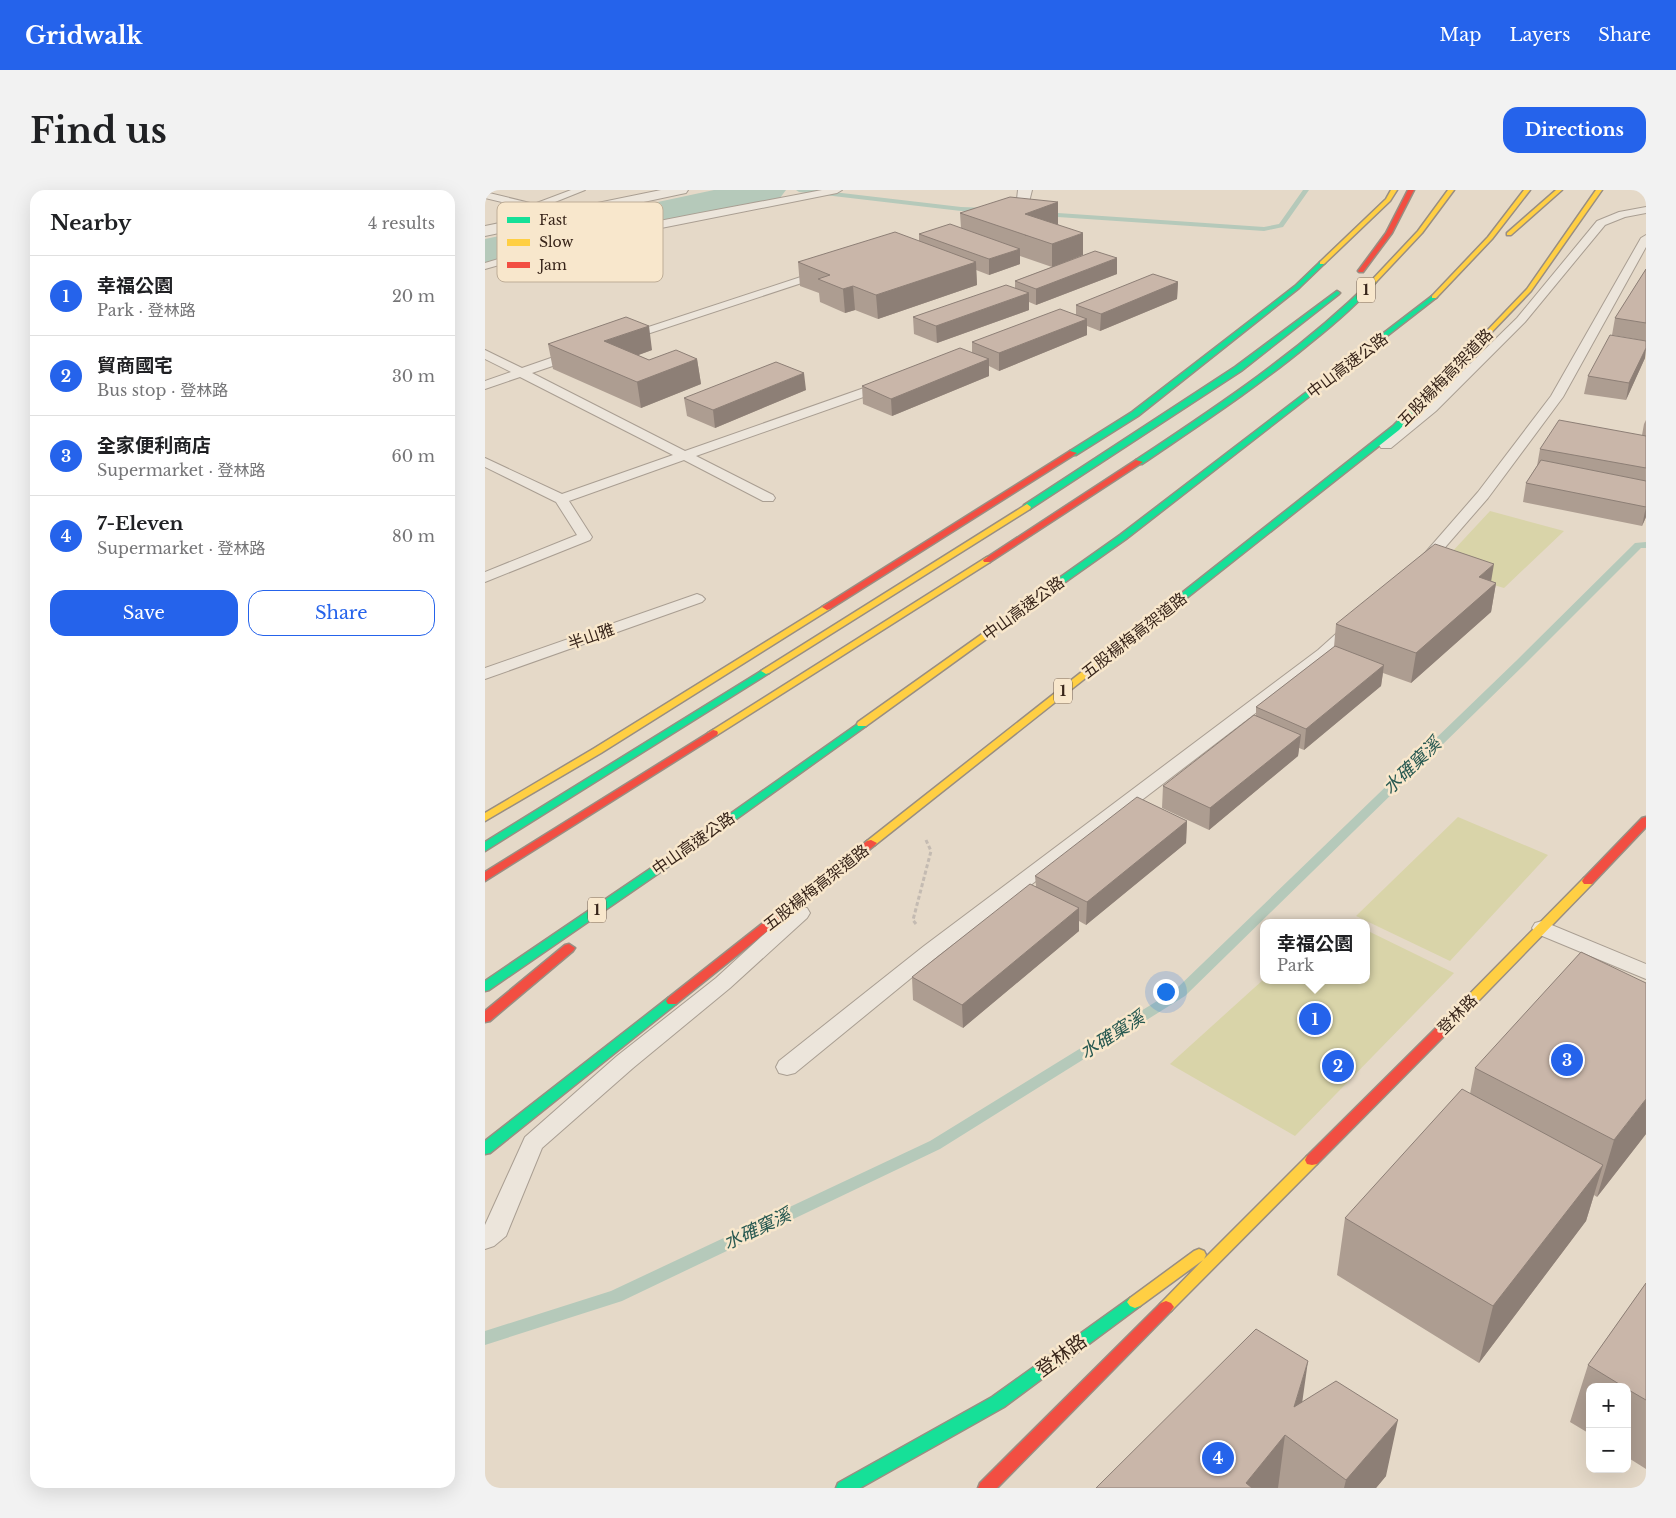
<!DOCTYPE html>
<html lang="en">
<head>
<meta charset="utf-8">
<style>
	body { margin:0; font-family:"Libre Baskerville","Noto Sans TC",serif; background:#f2f2f2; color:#202124 }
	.controls { position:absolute; right:15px; bottom:15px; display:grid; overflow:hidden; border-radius:10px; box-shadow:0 5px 20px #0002 }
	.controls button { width:45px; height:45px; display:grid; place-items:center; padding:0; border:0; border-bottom:1px solid #e0e0e0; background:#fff; color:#202124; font:25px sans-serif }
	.you { position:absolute; left:680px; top:801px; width:18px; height:18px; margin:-12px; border:4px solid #fff; border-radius:50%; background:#1a73e8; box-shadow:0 0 0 8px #1a73e833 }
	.badge { display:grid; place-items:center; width:32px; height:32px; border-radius:50%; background:#2563eb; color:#fff; font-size:16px; font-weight:700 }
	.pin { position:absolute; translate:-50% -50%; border:2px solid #fff; box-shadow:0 1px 5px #0006 }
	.popup { position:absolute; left:775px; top:729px; width:110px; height:65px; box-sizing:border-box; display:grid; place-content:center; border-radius:10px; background:#fff; filter:drop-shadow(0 1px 4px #0005); font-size:16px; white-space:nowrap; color:#757577 }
	.popup b { font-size:19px; color:#202124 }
	.popup::after { content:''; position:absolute; left:50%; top:100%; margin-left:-10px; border:10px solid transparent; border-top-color:#fff }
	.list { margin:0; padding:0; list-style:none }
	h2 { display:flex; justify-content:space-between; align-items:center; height:65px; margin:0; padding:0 20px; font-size:21px }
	h2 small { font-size:16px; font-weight:400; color:#757577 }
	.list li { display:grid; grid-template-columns:32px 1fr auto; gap:15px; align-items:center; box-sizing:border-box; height:80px; padding:0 20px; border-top:1px solid #e0e0e0 }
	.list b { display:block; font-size:19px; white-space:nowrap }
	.list p { margin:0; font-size:16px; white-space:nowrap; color:#757577 }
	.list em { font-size:16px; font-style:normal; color:#757577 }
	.actions { display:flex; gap:10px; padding:15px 20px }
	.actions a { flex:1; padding:11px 0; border:1px solid #2563eb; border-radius:15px; text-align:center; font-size:18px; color:#2563eb }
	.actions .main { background:#2563eb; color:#fff }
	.map { position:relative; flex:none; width:1161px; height:1298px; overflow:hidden; border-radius:15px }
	header { display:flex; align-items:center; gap:30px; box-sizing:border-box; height:70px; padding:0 25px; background:#2563eb; color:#fff }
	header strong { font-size:24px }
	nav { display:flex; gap:28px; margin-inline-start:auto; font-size:18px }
	.intro { display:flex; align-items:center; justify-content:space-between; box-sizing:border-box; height:120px; padding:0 30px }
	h1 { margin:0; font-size:35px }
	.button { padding:12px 22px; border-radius:15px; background:#2563eb; color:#fff; font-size:18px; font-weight:700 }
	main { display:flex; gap:30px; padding:0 30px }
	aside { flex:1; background:#fff; border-radius:15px; box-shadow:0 5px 20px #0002 }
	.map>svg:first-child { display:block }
	.green { fill:#d9d4a9 }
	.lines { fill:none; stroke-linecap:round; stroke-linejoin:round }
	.stream { fill:#b5c9ba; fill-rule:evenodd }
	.river { fill:#b5c9ba; fill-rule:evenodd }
	.lane-casing { stroke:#a99e92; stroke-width:2 }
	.street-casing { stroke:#a99e92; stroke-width:2 }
	.fast-casing { stroke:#998e82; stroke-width:3 }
	.slow-casing { stroke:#998e82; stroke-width:3 }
	.jam-casing { stroke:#998e82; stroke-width:3 }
	.path { stroke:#c4bbb2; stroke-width:3; stroke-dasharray:4 2.5; stroke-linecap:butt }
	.lane { fill:#ece5db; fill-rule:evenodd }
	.street { fill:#ece5db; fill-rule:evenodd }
	.fast { fill:#16e098; fill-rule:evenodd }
	.slow { fill:#ffcf43; fill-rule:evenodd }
	.jam { fill:#f24e42; fill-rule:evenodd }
	.wall { fill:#ad9d91 }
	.shaded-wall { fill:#8d7f76 }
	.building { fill:#c9b6a9; stroke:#8d7f76 }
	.labels { text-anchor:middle; stroke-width:5; stroke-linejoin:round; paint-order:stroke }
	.shield { fill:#f8e7cc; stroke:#725f4f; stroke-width:1 }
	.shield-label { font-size:15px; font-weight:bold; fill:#38251a }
	.street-label { font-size:16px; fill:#38251a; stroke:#f8e7cc }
	.water-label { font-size:18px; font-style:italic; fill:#285951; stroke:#f8e7cc }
	.near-street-label { font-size:19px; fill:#38251a; stroke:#f8e7cc }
	.key { fill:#f8e7cc; stroke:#bead97; stroke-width:1 }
	.key-label { font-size:14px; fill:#38251a }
</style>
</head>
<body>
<header>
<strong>Gridwalk</strong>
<nav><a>Map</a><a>Layers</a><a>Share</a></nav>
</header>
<div class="intro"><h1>Find us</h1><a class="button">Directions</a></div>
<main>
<aside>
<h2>Nearby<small>4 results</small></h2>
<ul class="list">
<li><span class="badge">1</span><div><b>幸福公園</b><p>Park · 登林路</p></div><em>20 m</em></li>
<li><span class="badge">2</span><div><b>貿商國宅</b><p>Bus stop · 登林路</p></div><em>30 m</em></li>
<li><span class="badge">3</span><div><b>全家便利商店</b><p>Supermarket · 登林路</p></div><em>60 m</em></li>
<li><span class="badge">4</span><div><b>7-Eleven</b><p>Supermarket · 登林路</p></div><em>80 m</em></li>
</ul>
<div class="actions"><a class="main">Save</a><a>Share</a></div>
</aside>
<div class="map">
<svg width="1161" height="1298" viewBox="0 0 1161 1298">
	<rect width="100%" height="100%" fill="#e5d9c8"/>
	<!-- green -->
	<path class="green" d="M1005,321l74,20 -60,57 -67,-20z
		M973,627l90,38 -98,106 -94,-45z
		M881,740l88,43 -159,163 -125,-72 94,-85 102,1z"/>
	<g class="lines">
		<!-- stream -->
		<path class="stream" d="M311,0h20l145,17 27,1 3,2 -3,2 -27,-1 -162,-19z
			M818,0h6l-26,37 -19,4 -221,-15 -3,-2 3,-2 221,15 15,-3z
			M1161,352v6h-5l-117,117 -339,331 -245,153 -318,152 -137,44v-14l126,-40 319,-150 245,-151 341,-329 119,-118z"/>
		<!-- river -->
		<path class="river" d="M229,0h72l-6,8 -13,3 -282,62v-24z"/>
		<!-- lane casing -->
		<g class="lane-casing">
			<path id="lane" d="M86,0h14l-50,20 -50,-12v-6l49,12z
				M337,0h20l-5,3 -191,38 -125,28 -36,10v-6c110,-33 225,-51 337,-73z
				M1161,17v6l-21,4 -20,8 -80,97 -89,89 -45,37h-10l-2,-3 2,-3 47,-37 89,-87 80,-97 22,-9z
				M1161,45v12l-83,150 -75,101 -60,69h-10l-2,-3 2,-3 60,-69 73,-96 90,-158z
				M340,79l5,3 -1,2 -200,66 -4,2 -6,-4 2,-2z
				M0,160l37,18 49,-17h8l2,3 -2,3 -47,16 153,78 196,-69 4,-1 6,4 -2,3 -193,68 77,39 2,3 -2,3h-10l-79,-41 -115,41 23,36 -2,3 -105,42v-10l92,-37 -21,-33 -71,-35v-9l77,36 111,-39 -153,-78 -35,12v-8l26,-9 -26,-13z
				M212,404l5,2 3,3 -3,3 -217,77v-11z
				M868,432l6,2 2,3 -31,29 -392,300 -143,117 -8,2 -8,-2 -3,-6 3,-6 145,-115 394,-296 29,-26z
				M315,717l7,1 3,5 -3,5 -77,70 -97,80 -91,80 -36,88 -12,10 -9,3v-24l40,-88 92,-81 99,-78 77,-70z
				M1057,731l104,43v15l-111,-46 -3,-5 3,-5z"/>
		</g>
		<!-- street casing -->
		<g class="street-casing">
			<path id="street" d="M176,0h27l-2,3 -5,1 -196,42v-10z
				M533,0h14l-3,12h-10l-2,-3z"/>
		</g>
		<!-- fast casing -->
		<g class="fast-casing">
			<path id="fast" d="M835,72l5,1 -26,25 -161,128 -62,39h-6v-4l62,-39 163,-126z
				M886,91l5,1c-19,23 -43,43 -67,62 -53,44 -110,81 -167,120h-6v-4c83,-55 164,-109 235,-179z
				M852,101l3,2 -1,1 -98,77 -211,138h-6v-4l211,-138z
				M947,106l5,1 -311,242 -65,46h-6v-4l65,-46z
				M997,146l6,1 -89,93 -258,204h-6v-4l258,-204z
				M281,478l5,3 -2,2 -284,178v-9z
				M377,531l4,1 1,2 -1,2 -152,109 -225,155 -4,1v-10l221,-150z
				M187,807l4,1 2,3 -2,3 -186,149 -5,1v-13l183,-143z
				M650,1106l5,2 3,4 -3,4 -136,101 -144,81h-24l2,-5 154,-86 138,-99z"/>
		</g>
		<!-- slow casing -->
		<g class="slow-casing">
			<path id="slow" d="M906,0h6l-7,11 -66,63h-4v-2l66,-63z
				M963,0h6l-32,43 -47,50h-4v-2l47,-50z
				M1039,0h6l-38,49 -56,59h-4v-2l56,-59z
				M1071,0h6l-51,45h-4v-2z
				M1111,0h6l-71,101 -45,47h-4v-2l45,-47z
				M542,314l4,3 -1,2 -261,164 -3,1 -5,-3z
				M502,367l3,1v4l-273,173h-8l-1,-2z
				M573,390l5,3 -2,2 -195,141h-8l-1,-2 1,-2z
				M342,414l5,3 -2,2 -229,144 -116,68v-8l108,-64z
				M653,439l5,3 -2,2 -266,211h-8l-2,-2 2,-2 268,-211z
				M1103,687l4,1 2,3 -2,3 -139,143h-10l-1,-3 1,-3 141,-143z
				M827,965l5,1 2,4 -2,4 -146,147 -5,2 -5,-2 -3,-4 3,-4 42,-43 -63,46 -5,2 -5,-2 -3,-4 3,-4 64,-47 5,-2 5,2 2,4 -2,4 103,-103z"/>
		</g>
		<!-- jam casing -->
		<g class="jam-casing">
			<path id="jam" d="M923,0h6l-22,43 -29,39h-4l-1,-1 28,-38z
				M585,261l7,2 -247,156 -3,1 -5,-3z
				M651,270l7,2 -153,100h-6l-1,-2z
				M228,540l4,1 1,2 -1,2 -232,146v-9z
				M1161,627v10l-54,57h-8l-2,-3 2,-3 58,-60z
				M386,650l6,3 -2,2 -199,159h-8l-2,-3 2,-3 199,-157z
				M84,754l6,4 -2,3 -83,70 -5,1v-11l80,-66z
				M963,830l5,1 1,3 -1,3 -136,137 -5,1 -5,-1 -2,-4 2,-4 136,-135z
				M681,1111l5,2 3,4 -3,4 -174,177h-19l2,-5 181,-180z"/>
		</g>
		<!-- path -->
		<path class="path" d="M431,734l-3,-4 18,-69 -5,-11"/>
		<!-- lane -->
		<use href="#lane" class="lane"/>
		<!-- street -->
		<use href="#street" class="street"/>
		<!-- fast -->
		<use href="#fast" class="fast"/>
		<!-- slow -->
		<use href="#slow" class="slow"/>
		<!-- jam -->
		<use href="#jam" class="jam"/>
	</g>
	<!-- wall -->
	<path class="wall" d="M573,12v22l25,31 -29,12 63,7 -81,31 -7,-3v8l-92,33 -23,-9 -1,-17 102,-29v-7l37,-14 -32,-11v8l-31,11 -13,-5 1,15 -99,34 -23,-9 -10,3 -25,-11 -1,-9 -19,-7 -2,-24 121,-21v-7l42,-6 -1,-15z
		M1161,79v72l-34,-6 3,-17z
		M693,92l-1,17 -77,32 -13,-5v9l-88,36 -10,-5v10l-97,40 -29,-12 -1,-18 110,-33v-11l104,-28v-9z
		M1161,151l-1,17 -19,42 -42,-6 4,-18z
		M63,154l104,6 -14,5 11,5 48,-1 4,25 -60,24 -88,-39z
		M321,200l-91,38 -28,-12 -3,-18z
		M1161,230v97l-4,9 -119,-24 3,-19 11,-17 3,-17 102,-14 2,-11z
		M1006,391l5,2 -5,29 -80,71 -28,-10 -2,13 -77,64 -5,-2 -1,8 -89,74 -47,-22 1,-22 93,-70v-9l78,-60 2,-23z
		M702,631l-1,22 -100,82 -7,-4v10l-116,97 -50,-28 -1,-23 124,-91 -1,-10z
		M990,878l171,66 -49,63 -3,-2 -8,26 -107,142 -142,-88 8,-57 125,-124z
		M1161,1093v186l-19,-12v-70h-37v47l-20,-12 18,-57z
		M817,1212l84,74 -10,12h-280z"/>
	<!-- shaded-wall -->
	<path class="shaded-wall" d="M573,12v22l-33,12v-22z
		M598,43v22l-31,12v-23z
		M535,59v15l-31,11v-16z
		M632,68v16l-81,31v-16z
		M491,72l1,23 -99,34 -2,-24z
		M693,92l-1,17 -77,32 1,-17z
		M368,96l2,24 -10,3 -2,-24z
		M544,103v17l-92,33 -1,-17z
		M602,129v16l-88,36v-18z
		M164,136l3,24 -43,16 -5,-25z
		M1161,158l-1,10 -19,42 3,-17z
		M212,169l4,25 -60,24 -4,-26z
		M504,169v17l-97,40 -1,-17z
		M319,183l2,17 -91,38 -2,-18z
		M1161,317v10l-4,9z
		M1009,374l-4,24 6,-5 -5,29 -80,71 5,-30 63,-76z
		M899,475l-3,21 -77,64 2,-21z
		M816,545l-3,21 -89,74 1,-22z
		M702,631l-1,22 -100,82 1,-23z
		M594,718v23l-116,97 -1,-23z
		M1161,909v35l-49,63 17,-57z
		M1118,975l-17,56 -107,142 14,-57z
		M823,1171l-8,57 -6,-11z
		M913,1230l-12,56 -10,12h-32l2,-8z
		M800,1245l-7,53h-33l1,-5z"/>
	<!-- building -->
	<path class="building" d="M525,7l48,5 -33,12 58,19 -31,11 -92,-31z
		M465,34l70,25 -31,10 -70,-25z
		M410,42l81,30 -100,33 -23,-9 -10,3 -25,-10 12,-4 -32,-13z
		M610,61l22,7 -81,31 -21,-8z
		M1161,79v54l-31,-5z
		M668,84l25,8 -77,32 -25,-9z
		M521,95l23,8 -93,33 -23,-9z
		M575,119l27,10 -88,34 -27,-11z
		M141,127l23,9 -45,15 45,19 27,-10 21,9 -60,23 -89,-38z
		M1125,145l36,6v7l-17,35 -41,-7z
		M475,158l29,11 -98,40 -29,-13z
		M291,172l28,11 -91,37 -29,-12z
		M1074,230l87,16v32l-106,-19z
		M1056,270l105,21v26l-120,-24z
		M950,354l59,20 -15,13 17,6 -80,70 -80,-29z
		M850,456l49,19 -78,64 -50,-22z
		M769,525l47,20 -91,73 -47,-22z
		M652,607l50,24 -100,81 -52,-26z
		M545,694l49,24 -117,97 -50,-28z
		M1096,762l65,31v116l-32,41 -139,-72z
		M977,899l141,76 -110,141 -148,-88z
		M1161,1093v117l-19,-11v-2h-3l-36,-22z
		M771,1139l52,32 -14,46 42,-26 62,39 -52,60 -61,-45 -39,48 6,5h-156z"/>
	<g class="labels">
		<!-- shield labels -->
		<g class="shield">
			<rect x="872" y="87.5" width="18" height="25" rx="4"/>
			<rect x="569" y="488.5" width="18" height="25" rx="4"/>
			<rect x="103" y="707.5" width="18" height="25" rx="4"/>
		</g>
		<g class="shield-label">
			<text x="881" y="105">1</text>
			<text x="578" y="506">1</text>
			<text x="112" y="725">1</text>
		</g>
		<!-- street labels -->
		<g class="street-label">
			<text transform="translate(862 175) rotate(-37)" y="6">中山高速公路</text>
			<text transform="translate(960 187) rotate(-46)" y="6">五股楊梅高架道路</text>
			<text transform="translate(538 418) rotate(-36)" y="6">中山高速公路</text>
			<text transform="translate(649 445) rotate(-38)" y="6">五股楊梅高架道路</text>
			<text transform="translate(106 446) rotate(-19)" y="6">半山雅</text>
			<text transform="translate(208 653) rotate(-35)" y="6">中山高速公路</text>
			<text transform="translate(331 697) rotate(-38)" y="6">五股楊梅高架道路</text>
			<text transform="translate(972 824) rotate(-45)" y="6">登林路</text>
		</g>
		<!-- water labels -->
		<g class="water-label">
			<text transform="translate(927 576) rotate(-44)" y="6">水確窠溪</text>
			<text transform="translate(627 845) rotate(-32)" y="6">水確窠溪</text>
			<text transform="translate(272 1039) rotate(-25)" y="6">水確窠溪</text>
		</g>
		<!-- near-street labels -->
		<g class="near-street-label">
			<text transform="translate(576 1165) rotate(-36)" y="7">登林路</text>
		</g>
	</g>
	<!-- legend -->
	<rect x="12" y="12" width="166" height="80" rx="8" class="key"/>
	<rect x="22" y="27" width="23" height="6" fill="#16e098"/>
	<rect x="22" y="49" width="23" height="7" fill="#ffcf43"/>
	<rect x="22" y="72" width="23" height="6" fill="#f24e42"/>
	<g class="key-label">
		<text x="54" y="35">Fast</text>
		<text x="54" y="57">Slow</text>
		<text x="54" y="80">Jam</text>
	</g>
</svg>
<div class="controls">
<button>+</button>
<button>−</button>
</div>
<div class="you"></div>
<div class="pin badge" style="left:830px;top:829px">1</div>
<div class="popup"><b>幸福公園</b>Park</div>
<div class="pin badge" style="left:853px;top:876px">2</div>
<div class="pin badge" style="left:1082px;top:870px">3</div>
<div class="pin badge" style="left:733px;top:1268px">4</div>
</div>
</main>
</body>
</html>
